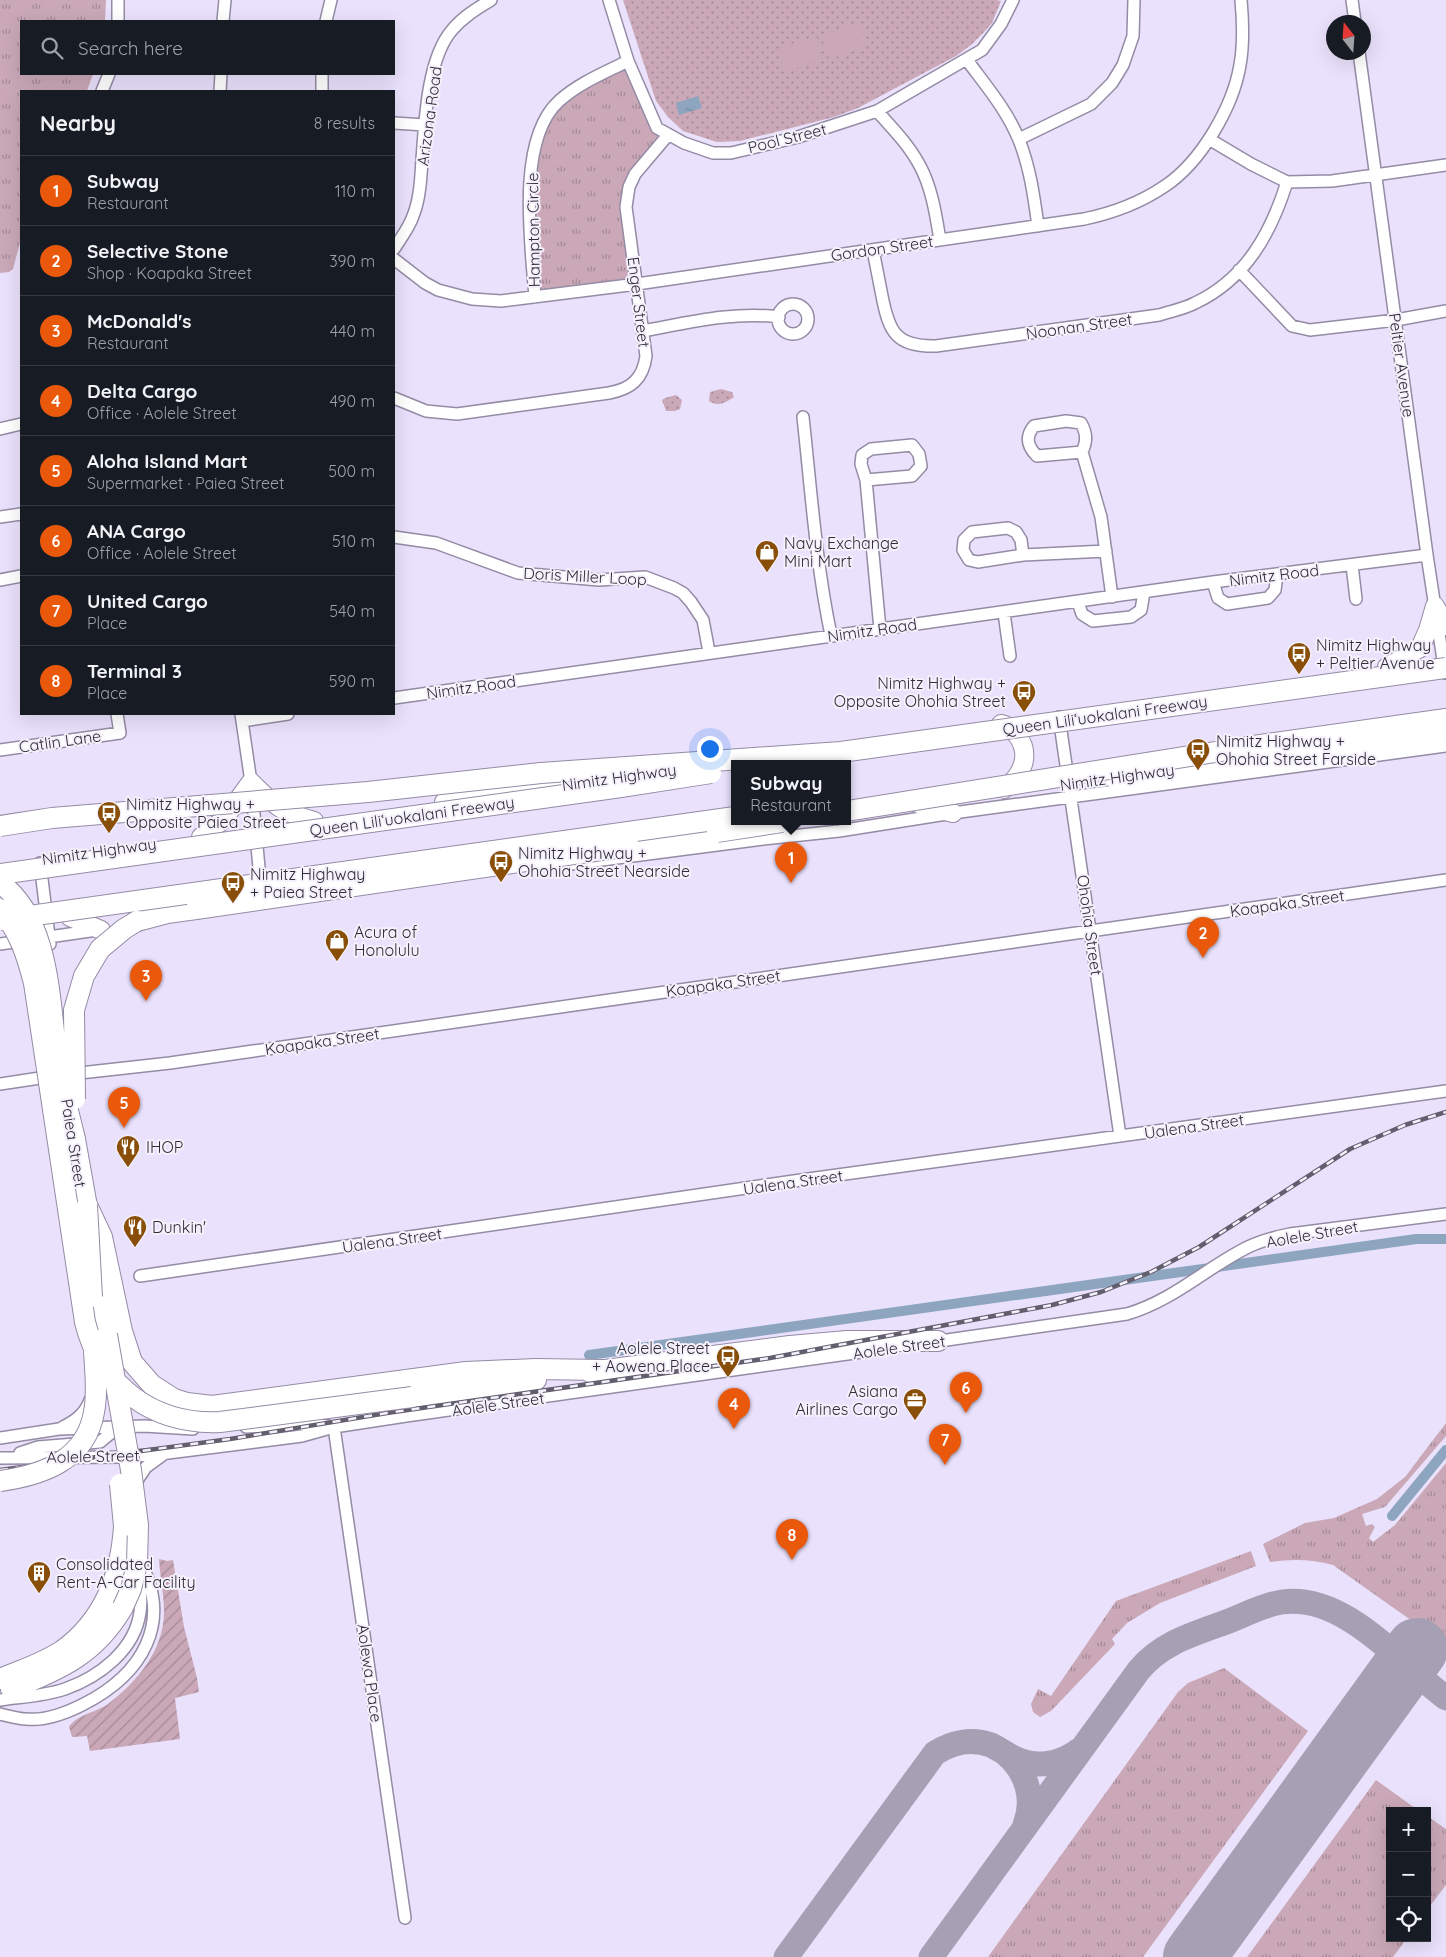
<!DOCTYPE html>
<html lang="en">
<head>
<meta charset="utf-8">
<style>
	body { margin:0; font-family:Quicksand,sans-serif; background:#242831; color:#f1f3f6 }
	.controls { position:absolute; right:15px; bottom:15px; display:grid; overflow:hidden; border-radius:0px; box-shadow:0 5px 20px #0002 }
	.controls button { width:45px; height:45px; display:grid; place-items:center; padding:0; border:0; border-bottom:1px solid #363941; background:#171b24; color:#f1f3f6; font:25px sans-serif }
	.compass { position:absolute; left:1326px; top:15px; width:45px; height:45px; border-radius:50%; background:#171b24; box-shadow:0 5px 20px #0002; rotate:343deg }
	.you { position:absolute; left:709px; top:748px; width:18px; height:18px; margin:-12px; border:4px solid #fff; border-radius:50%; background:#1a73e8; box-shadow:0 0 0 8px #1a73e833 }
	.badge { display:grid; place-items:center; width:32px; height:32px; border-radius:50%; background:#ea580c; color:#fff; font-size:16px; font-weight:700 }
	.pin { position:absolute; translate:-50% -41px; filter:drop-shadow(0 1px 2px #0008) }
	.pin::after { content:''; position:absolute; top:26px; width:18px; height:15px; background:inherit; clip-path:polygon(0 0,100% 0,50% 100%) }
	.popup { position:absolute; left:731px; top:760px; width:120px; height:65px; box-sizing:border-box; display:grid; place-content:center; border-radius:0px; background:#171b24; filter:drop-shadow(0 1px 4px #0005); font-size:16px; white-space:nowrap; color:#9ea1a6 }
	.popup b { font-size:19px; color:#f1f3f6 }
	.popup::after { content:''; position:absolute; left:50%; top:100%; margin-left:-10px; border:10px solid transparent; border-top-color:#171b24 }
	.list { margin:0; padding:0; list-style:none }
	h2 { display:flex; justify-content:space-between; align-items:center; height:65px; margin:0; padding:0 20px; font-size:21px }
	h2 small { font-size:16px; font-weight:400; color:#9ea1a6 }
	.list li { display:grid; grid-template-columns:32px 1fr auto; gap:15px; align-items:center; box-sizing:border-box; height:70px; padding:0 20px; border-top:1px solid #363941 }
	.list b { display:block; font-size:19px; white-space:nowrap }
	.list p { margin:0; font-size:16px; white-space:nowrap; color:#9ea1a6 }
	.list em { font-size:16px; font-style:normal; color:#9ea1a6 }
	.icon { flex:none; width:28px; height:28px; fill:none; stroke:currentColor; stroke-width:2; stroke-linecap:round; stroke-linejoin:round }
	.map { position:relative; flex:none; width:1446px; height:1957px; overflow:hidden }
	.search { position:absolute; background:#171b24; box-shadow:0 5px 20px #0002; left:20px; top:20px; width:375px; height:55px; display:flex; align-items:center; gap:12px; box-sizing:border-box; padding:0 18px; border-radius:0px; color:#9ea1a6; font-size:19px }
	.panel { position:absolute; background:#171b24; box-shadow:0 5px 20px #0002; left:20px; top:90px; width:375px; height:625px; border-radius:0px }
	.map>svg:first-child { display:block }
	.grass { fill:url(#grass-tufts) }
	.park { fill:url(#park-dots) }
	.garden { fill:url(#garden-furrows) }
	.pitch { fill:#caa8b7 }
	.water { fill:url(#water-ripples) }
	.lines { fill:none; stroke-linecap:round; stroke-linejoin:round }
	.canal { stroke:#8da5bf; stroke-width:10 }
	.taxiway { stroke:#a6a0b4; stroke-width:25 }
	.runway { stroke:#a6a0b4; stroke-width:62 }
	.minor-casing { stroke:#948ba5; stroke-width:14 }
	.primary-casing { stroke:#948ba5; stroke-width:20 }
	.motorway-casing { stroke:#948ba5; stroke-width:22 }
	.minor { stroke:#fff; stroke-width:11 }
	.primary { stroke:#fff; stroke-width:18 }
	.motorway { stroke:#fff; stroke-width:20 }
	.rail-casing { stroke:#635e6d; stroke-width:4.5 }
	.rail { stroke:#f5f1fc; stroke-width:2.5; stroke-dasharray:8; stroke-linecap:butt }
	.motorway-bridge-casing { stroke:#948ba5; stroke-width:22; stroke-linecap:butt }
	.motorway-bridge { stroke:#fff; stroke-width:20 }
	.labels { text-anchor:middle; stroke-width:4; stroke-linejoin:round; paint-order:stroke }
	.street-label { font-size:16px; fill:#302d37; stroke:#f5f1fc }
	.poi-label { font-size:16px; fill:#302d37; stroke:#f5f1fc; text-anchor:start }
</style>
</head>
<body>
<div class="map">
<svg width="1446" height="1957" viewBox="0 0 1446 1957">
	<defs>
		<pattern id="grass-tufts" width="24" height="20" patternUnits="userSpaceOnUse" patternTransform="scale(1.25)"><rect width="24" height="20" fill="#caa8b7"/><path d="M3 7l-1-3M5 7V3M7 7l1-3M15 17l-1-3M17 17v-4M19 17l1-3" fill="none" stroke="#a48996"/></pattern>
		<pattern id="park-dots" width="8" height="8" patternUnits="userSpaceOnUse" patternTransform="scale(1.25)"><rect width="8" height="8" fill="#caa8b7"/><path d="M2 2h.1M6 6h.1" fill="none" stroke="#a48996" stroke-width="1.8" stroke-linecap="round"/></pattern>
		<pattern id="garden-furrows" width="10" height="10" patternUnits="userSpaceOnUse" patternTransform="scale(1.25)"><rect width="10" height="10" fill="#caa8b7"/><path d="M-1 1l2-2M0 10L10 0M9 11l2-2" fill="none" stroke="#a48996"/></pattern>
		<pattern id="water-ripples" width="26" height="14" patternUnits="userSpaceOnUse" patternTransform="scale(1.25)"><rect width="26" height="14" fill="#8da5bf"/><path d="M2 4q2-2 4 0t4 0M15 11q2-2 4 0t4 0" fill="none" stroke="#74879c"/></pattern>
	</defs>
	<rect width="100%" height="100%" fill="#eae1fc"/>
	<!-- grass -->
	<path class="grass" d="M0,0h106l-1,21h-84v53h72l-6,17h-66v148l-8,30 -4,3 -9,1z
		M628,61l19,48 21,26 -39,52 8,97 -102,13 -1,-152 23,-42z
		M1446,1423v13l-61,71 -23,7 4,12 6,-2 3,3 -6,11 4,4 22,-17 51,-62v182l-113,-80c-22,-6 -40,-6 -63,-3l-7,-18 42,-21 29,-5 43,-19 28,-22z
		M1251,1551l5,15 -96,37 -33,20 -15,16 3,5 -64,67 -11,6 -7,-5 -2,-8 7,-15 13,7 65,-95z
		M1224,1668l84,63 -165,226h-155l190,-265 10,-9z
		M1376,1780l43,31h-29v127h17l-14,19h-146z
		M1427,1816l19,13v56l-19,25z"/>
	<!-- park -->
	<path class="park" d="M623,0h373l5,1 -9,22 -8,9 -13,13 -15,11 -98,52 -24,9 -94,24 -23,1 -34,-11 -15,-14 -12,-16z
		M721,389l11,3 2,5c-9,6 -16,10 -25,4l1,-9z
		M676,395l6,5 -2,9 -5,2h-9l-4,-11 3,-2z"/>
	<!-- garden -->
	<path class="garden" d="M159,1559l8,2 6,-1 11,67 13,51 2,14 -24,6 5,41 -90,12 -3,-15 -15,1 -3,-10c7,-12 28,-15 39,-23 29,-22 56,-54 56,-92 0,-18 -4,-35 -5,-53z"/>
	<!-- pitch -->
	<path class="pitch" d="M860,23l8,23 -39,13 -8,-24z
		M816,36l7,24 -38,12 -8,-23z"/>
	<!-- water -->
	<path class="water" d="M698,96l4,12 -23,7 -3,-12z"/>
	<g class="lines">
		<!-- canal -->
		<path class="canal" d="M589,1355l827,-116h30
			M1392,1516l54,-66"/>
		<!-- taxiway -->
		<path class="taxiway" d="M1007,1755c20,18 28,44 18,70
			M786,1957l149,-204c17,-11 37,-15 56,-8 8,4 15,9 23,13 22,11 47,6 65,-8
			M931,1957l208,-287c22,-26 51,-35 82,-46 20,-7 41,-19 61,-22 63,-9 118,62 164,96"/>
		<!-- runway -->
		<path class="runway" d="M1194,1957l223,-308"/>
		<!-- minor casing -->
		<g class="minor-casing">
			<path id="minor" d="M118,0v21
				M609,0l19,61 29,67 27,15 29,10h18l67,-16 79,-26 105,-61 19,-26 12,-24
				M1352,0l3,22
				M223,21l2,-21
				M326,21l5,-21
				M1359,52l68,503 18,118
				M967,60c19,26 40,50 52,80 11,27 15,57 19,86
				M102,91l7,-17
				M220,91l1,-17
				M322,91v-17
				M877,111c16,18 32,34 43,55 12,22 16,50 20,74
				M394,123l31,2
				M1019,139l72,-35 21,-21 11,-18 10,-29 1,-36
				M1209,139l42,25 36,18 45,-1 114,-16
				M394,249c6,-10 15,-21 19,-33 7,-17 8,-39 9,-57 3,-37 5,-100 30,-129 11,-13 24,-21 39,-30
				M873,250c3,15 6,30 9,46 7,36 14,51 54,50l223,-31c12,-4 25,-6 36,-12 51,-24 76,-70 92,-121
				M394,259l31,24 13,7 34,9 29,2 136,-17 447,-65c29,-6 56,-16 81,-33 36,-24 68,-79 75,-121 4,-22 3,-43 1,-65
				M1239,270l53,56 18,4 86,-10 50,-9
				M535,297c-4,-53 -19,-157 24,-196 20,-18 45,-28 69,-40
				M778 319a15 15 0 1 1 30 0a15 15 0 1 1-30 0Z
				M642,331c45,-8 91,-20 137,-14
				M394,398l32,13 31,3 152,-21c22,-4 34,-14 37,-37l-20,-149 3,-20 6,-13 33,-39
				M803,417c8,73 13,147 28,218
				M0,429l21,-5
				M1082,452c5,-11 5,-18 -1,-29l-15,-2 -32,5c-9,11 -7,20 3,30l45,-4 19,65 11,80
				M866,480l46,-4 9,-10 -2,-12 -7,-9 -41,4 -9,6 -1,9 5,16 14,149
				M0,517l21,-3
				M394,537l42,6 82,30 81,7 46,-3 29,11 9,5 8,9 12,18 6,32
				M1023,555l-2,-15 -5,-8 -8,-4 -36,4 -8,8 -1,10 6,10 9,2 45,-7 83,-4
				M1352,565l4,34
				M0,580l21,-4
				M1213,582l5,16 9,6 41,-6 7,-8 2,-15
				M1078,602l4,12 11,7 38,-4 10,-7 3,-18
				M1004,613l6,43
				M394,698l819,-116 214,-27
				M241,714l10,68 10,107
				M1059,717l61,419
				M242,721l46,-7
				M0,750l120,-17 -3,-19
				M40,863l10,81
				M571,864l192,-25 76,-8 114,-18 493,-67
				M0,944l97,-14
				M71,1074l99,-11 1276,-183
				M0,1084l53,-8
				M140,1276l654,-95 652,-90
				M933,1342l194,-28c45,-13 78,-45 119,-66 14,-7 29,-11 44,-14l156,-20
				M63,1427c12,-6 22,-13 27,-27
				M246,1427l65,-3 17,2
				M334,1427l71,491
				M0,1438l59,-9 85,-3 49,3
				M20,1453l18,-6 62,-5 18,-15
				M0,1458l124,-1 44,-4 134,-17 32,-9 72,-11 477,-67
				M134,1485l12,-18 18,-13
				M0,1700c21,-3 45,-4 65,-11 34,-12 70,-39 75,-77 2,-11 0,-23 0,-35
				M0,1714c9,2 18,5 26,5 18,2 40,-6 56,-14 60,-30 93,-83 56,-147"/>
		</g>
		<!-- primary casing -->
		<g class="primary-casing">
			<path id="primary" d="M1435,606l11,20
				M1387,667l33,-19 8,-18 7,-24
				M1001,724c7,1 11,6 16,11 15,20 5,41 -13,54
				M1113,778l333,-46
				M444,802l184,-27
				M919,804l34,9
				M201,837l22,-17 28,-38c24,24 30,30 63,39
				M615,845l115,-16
				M70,917l31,13"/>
		</g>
		<!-- motorway casing -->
		<g class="motorway-casing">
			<path id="motorway" d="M1246,747l200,-28
				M137,921l30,-8 29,-4
				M75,1139l14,79
				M87,1205l15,32 20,94 10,31 20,23 22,14 13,4 25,3 254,-34 70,-3 67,1
				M98,1279l9,56
				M590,1372l200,-26 57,-5h91
				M412,1397l124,-17
				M0,1679c21,-9 44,-16 63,-29 41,-30 58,-75 61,-124
				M11,1689c49,-19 85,-35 112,-82"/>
		</g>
		<!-- minor -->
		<use href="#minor" class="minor"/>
		<!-- primary -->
		<use href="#primary" class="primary"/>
		<!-- motorway -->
		<use href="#motorway" class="motorway"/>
		<!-- rail casing -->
		<g class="rail-casing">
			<path id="rail" d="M0,1470l230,-31 157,-26 383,-55 282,-53 49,-13 50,-20 48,-25 151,-98 55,-24 41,-13"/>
		</g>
		<!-- rail -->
		<use href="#rail" class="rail"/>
		<!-- motorway-bridge casing -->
		<g class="motorway-bridge-casing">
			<path id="motorway-bridge" d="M847,811l399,-64
				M0,826l52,-8 316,-26 173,-19 300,-21 605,-84
				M717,832l65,-10
				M0,874l621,-87 90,-14
				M0,883c52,38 49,124 58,181 4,25 11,50 17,75
				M0,909c19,21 27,47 34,74l51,339c16,65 69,103 135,100l192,-25
				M196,909l433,-63
				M0,920l735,-103
				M75,1099l-1,-89 10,-34 16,-27 24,-20 13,-8
				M87,1205l5,92
				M107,1335l24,135 7,55 -1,39 -6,25 -8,18
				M0,1481c43,-6 86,-21 94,-69 4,-20 1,-41 0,-61
				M120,1484l4,42"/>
		</g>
		<!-- motorway-bridge -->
		<use href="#motorway-bridge" class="motorway-bridge"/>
	</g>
	<!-- icons -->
	<defs>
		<g id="shop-pin" transform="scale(1.25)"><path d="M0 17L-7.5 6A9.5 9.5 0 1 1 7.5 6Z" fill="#894e07" stroke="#f5f1fc"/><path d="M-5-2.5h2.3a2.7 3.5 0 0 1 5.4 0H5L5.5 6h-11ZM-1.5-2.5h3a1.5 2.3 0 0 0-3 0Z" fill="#fff"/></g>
		<g id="bus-pin" transform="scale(1.25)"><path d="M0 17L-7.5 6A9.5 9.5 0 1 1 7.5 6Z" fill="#894e07" stroke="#f5f1fc"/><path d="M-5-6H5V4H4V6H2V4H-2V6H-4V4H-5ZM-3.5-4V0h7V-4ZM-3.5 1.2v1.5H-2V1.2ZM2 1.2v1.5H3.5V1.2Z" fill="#fff"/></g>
		<g id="restaurant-pin" transform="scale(1.25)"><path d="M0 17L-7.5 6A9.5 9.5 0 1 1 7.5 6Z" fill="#894e07" stroke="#f5f1fc"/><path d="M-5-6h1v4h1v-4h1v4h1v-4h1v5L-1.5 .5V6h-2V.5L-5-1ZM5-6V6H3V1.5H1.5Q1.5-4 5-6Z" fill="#fff"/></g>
		<g id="office-pin" transform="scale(1.25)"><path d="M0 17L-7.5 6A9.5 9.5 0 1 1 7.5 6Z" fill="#894e07" stroke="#f5f1fc"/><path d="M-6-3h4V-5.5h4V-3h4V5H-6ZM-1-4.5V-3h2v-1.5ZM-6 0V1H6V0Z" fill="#fff"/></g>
		<g id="building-pin" transform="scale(1.25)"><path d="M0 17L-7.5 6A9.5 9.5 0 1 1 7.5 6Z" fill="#894e07" stroke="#f5f1fc"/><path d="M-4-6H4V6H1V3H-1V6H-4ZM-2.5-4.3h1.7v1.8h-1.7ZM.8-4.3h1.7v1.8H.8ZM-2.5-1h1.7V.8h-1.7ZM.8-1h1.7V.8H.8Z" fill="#fff"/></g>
	</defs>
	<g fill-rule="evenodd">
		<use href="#shop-pin" x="767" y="552"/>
		<use href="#bus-pin" x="1299" y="654"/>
		<use href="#bus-pin" x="1024" y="692"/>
		<use href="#bus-pin" x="1198" y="750"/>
		<use href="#bus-pin" x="109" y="813"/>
		<use href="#bus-pin" x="501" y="862"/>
		<use href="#bus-pin" x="233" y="883"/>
		<use href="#shop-pin" x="337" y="941"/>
		<use href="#restaurant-pin" x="128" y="1147"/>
		<use href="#restaurant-pin" x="135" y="1227"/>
		<use href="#bus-pin" x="728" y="1357"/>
		<use href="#office-pin" x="915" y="1400"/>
		<use href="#building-pin" x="39" y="1573"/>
	</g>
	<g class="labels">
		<!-- street labels -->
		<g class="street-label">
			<text transform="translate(429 116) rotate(-82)" y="6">Arizona Road</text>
			<text transform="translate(787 138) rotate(-14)" y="6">Pool Street</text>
			<text transform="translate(533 230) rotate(-91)" y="6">Hampton Circle</text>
			<text transform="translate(882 248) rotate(-8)" y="6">Gordon Street</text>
			<text transform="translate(639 302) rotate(83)" y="6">Enger Street</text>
			<text transform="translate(1079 326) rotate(-8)" y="6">Noonan Street</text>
			<text transform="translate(1402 365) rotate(82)" y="6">Peltier Avenue</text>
			<text transform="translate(1274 575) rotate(-7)" y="6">Nimitz Road</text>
			<text transform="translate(585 576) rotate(3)" y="6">Doris Miller Loop</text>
			<text transform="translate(872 630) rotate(-8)" y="6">Nimitz Road</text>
			<text transform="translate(471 687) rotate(-8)" y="6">Nimitz Road</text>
			<text transform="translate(1105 715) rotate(-8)" y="6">Queen Liliʻuokalani Freeway</text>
			<text transform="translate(60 741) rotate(-8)" y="6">Catlin Lane</text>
			<text transform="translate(619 777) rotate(-8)" y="6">Nimitz Highway</text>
			<text transform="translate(1117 777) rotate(-8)" y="6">Nimitz Highway</text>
			<text transform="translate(412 816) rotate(-8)" y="6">Queen Liliʻuokalani Freeway</text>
			<text transform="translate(99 851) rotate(-8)" y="6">Nimitz Highway</text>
			<text transform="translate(1287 903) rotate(-8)" y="6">Koapaka Street</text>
			<text transform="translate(1090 925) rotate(82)" y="6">Ohohia Street</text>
			<text transform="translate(723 983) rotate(-8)" y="6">Koapaka Street</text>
			<text transform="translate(322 1041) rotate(-8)" y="6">Koapaka Street</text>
			<text transform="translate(1194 1126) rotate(-8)" y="6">Ualena Street</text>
			<text transform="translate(74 1143) rotate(81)" y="6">Paiea Street</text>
			<text transform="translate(793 1182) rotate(-8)" y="6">Ualena Street</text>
			<text transform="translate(1312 1234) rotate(-10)" y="6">Aolele Street</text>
			<text transform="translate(392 1240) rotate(-8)" y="6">Ualena Street</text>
			<text transform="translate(899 1347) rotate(-8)" y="6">Aolele Street</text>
			<text transform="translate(498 1404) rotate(-8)" y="6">Aolele Street</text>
			<text transform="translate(93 1456) rotate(-1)" y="6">Aolele Street</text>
			<text transform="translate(370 1673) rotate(82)" y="6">Aolewa Place</text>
		</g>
		<!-- poi labels -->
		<g class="poi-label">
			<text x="784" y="549">Navy Exchange<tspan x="784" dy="18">Mini Mart</tspan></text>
			<text x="1316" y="651">Nimitz Highway<tspan x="1316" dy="18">+ Peltier Avenue</tspan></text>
			<text x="1006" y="689" text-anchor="end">Nimitz Highway +<tspan x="1006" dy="18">Opposite Ohohia Street</tspan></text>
			<text x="1216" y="747">Nimitz Highway +<tspan x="1216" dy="18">Ohohia Street Farside</tspan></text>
			<text x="126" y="810">Nimitz Highway +<tspan x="126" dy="18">Opposite Paiea Street</tspan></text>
			<text x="518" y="859">Nimitz Highway +<tspan x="518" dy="18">Ohohia Street Nearside</tspan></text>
			<text x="250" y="880">Nimitz Highway<tspan x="250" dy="18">+ Paiea Street</tspan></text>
			<text x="354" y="938">Acura of<tspan x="354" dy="18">Honolulu</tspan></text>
			<text x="146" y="1153">IHOP</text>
			<text x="152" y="1233">Dunkin'</text>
			<text x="710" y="1354" text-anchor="end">Aolele Street<tspan x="710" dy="18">+ Aowena Place</tspan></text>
			<text x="898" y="1397" text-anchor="end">Asiana<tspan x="898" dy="18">Airlines Cargo</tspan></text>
			<text x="56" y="1570">Consolidated<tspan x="56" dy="18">Rent-A-Car Facility</tspan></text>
		</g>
	</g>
</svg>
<div class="controls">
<button>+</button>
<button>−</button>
<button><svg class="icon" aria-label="locate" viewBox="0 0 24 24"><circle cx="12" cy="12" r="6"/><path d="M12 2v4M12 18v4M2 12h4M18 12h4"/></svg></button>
</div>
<svg class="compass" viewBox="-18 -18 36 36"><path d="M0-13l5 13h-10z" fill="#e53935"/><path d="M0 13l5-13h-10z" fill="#9ea1a6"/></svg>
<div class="you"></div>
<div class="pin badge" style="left:791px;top:883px">1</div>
<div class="popup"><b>Subway</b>Restaurant</div>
<div class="pin badge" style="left:1203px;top:958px">2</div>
<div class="pin badge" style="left:146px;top:1001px">3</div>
<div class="pin badge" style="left:734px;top:1429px">4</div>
<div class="pin badge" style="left:124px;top:1128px">5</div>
<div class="pin badge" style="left:966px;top:1413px">6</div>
<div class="pin badge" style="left:945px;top:1465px">7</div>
<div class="pin badge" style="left:792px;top:1560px">8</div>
<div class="search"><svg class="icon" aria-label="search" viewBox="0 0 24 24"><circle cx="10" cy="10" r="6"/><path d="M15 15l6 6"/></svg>Search here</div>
<section class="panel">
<h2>Nearby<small>8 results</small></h2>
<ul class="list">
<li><span class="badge">1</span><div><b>Subway</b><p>Restaurant</p></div><em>110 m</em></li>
<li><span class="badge">2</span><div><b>Selective Stone</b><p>Shop · Koapaka Street</p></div><em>390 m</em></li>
<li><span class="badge">3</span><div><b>McDonald's</b><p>Restaurant</p></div><em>440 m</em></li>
<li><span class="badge">4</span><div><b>Delta Cargo</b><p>Office · Aolele Street</p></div><em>490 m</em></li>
<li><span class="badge">5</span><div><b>Aloha Island Mart</b><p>Supermarket · Paiea Street</p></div><em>500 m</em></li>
<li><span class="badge">6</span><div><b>ANA Cargo</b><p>Office · Aolele Street</p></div><em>510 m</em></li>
<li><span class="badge">7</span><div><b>United Cargo</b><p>Place</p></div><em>540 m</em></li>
<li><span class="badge">8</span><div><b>Terminal 3</b><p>Place</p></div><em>590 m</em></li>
</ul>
</section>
</div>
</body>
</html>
